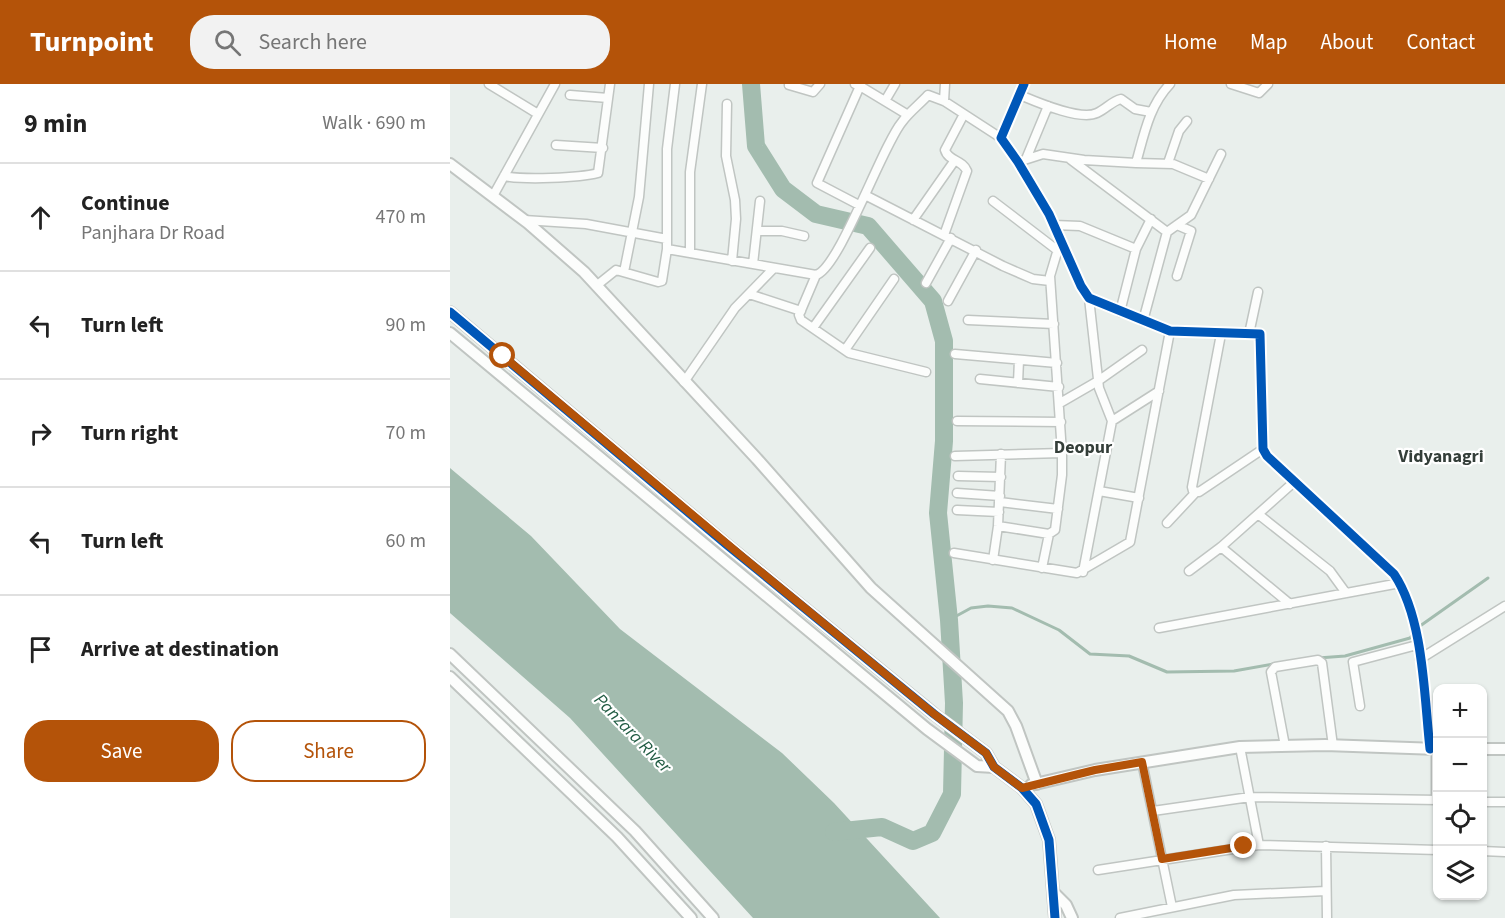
<!DOCTYPE html>
<html lang="en">
<head>
<meta charset="utf-8">
<style>
	body { margin:0; font-family:"Source Sans 3",sans-serif; background:#f2f2f2; color:#222 }
	.controls { position:absolute; right:18px; bottom:18px; display:grid; overflow:hidden; border-radius:12px; box-shadow:0 2px 4px #0004 }
	.controls button { width:54px; height:54px; display:grid; place-items:center; padding:0; border:0; border-bottom:2px solid #e0e0e0; background:#fff; color:#222; font:30px sans-serif }
	.stop { position:absolute; width:18px; height:18px; margin:-14px; border:4px solid #b45309; border-radius:50%; background:#fff }
	.stop.end { background:#b45309; border-color:#fff; box-shadow:0 2px 6px #0008 }
	.list { margin:0; padding:0; list-style:none }
	h2 { display:flex; justify-content:space-between; align-items:center; height:78px; margin:0; padding:0 24px; font-size:26px }
	h2 small { font-size:20px; font-weight:400; color:#767676 }
	.list li { display:grid; grid-template-columns:39px 1fr auto; gap:18px; align-items:center; box-sizing:border-box; height:108px; padding:0 24px; border-top:2px solid #e0e0e0 }
	.list b { display:block; font-size:22px; white-space:nowrap }
	.list p { margin:0; font-size:20px; white-space:nowrap; color:#767676 }
	.list em { font-size:20px; font-style:normal; color:#767676 }
	.actions { display:flex; gap:12px; padding:18px 24px }
	.actions a { flex:1; padding:14px 0; border:2px solid #b45309; border-radius:24px; text-align:center; font-size:21px; color:#b45309 }
	.actions .main { background:#b45309; color:#fff }
	.icon { flex:none; width:33px; height:33px; fill:none; stroke:currentColor; stroke-width:2; stroke-linecap:round; stroke-linejoin:round }
	.map { position:relative; flex:none; width:1055px; height:834px; overflow:hidden }
	header { display:flex; align-items:center; gap:36px; box-sizing:border-box; height:84px; padding:0 30px; background:#b45309; color:#fff }
	header strong { font-size:28px }
	nav { display:flex; gap:33px; margin-inline-start:auto; font-size:21px }
	.search { width:420px; height:54px; background:#f2f2f2; display:flex; align-items:center; gap:15px; box-sizing:border-box; padding:0 21px; border-radius:24px; color:#767676; font-size:22px }
	main { display:flex }
	aside { flex:1; background:#fff }
	.map>svg:first-child { display:block }
	.water { fill:#a3bcaf }
	.lines { fill:none; stroke-linecap:round; stroke-linejoin:round }
	.stream { stroke:#a3bcaf; stroke-width:3 }
	.river { stroke:#a3bcaf; stroke-width:18 }
	.minor-casing { stroke:#c0c5c2; stroke-width:11 }
	.tertiary-casing { stroke:#c0c5c2; stroke-width:14 }
	.minor { stroke:#fcfdfc; stroke-width:8 }
	.tertiary { stroke:#fcfdfc; stroke-width:10 }
	.cycleway-casing { stroke:#fff; stroke-width:13 }
	.cycleway { stroke:#0057b8; stroke-width:9 }
	.route { stroke:#b45309; stroke-width:8 }
	.labels { text-anchor:middle; stroke-width:4.5; stroke-linejoin:round; paint-order:stroke }
	.neighbourhood-label { font-size:18px; font-weight:bold; fill:#343e39; stroke:#fff }
	.water-label { font-size:18px; font-style:italic; fill:#205b42; stroke:#fff }
</style>
</head>
<body>
<header>
<strong>Turnpoint</strong>
<div class="search"><svg class="icon" aria-label="search" viewBox="0 0 24 24"><circle cx="10" cy="10" r="6"/><path d="M15 15l6 6"/></svg>Search here</div>
<nav><a>Home</a><a>Map</a><a>About</a><a>Contact</a></nav>
</header>
<main>
<aside>
<h2>9 min<small>Walk · 690 m</small></h2>
<ul class="list">
<li><svg class="icon" aria-label="ahead" viewBox="0 0 24 24"><path d="M12 20V5M6 11l6-6 6 6"/></svg><div><b>Continue</b><p>Panjhara Dr Road</p></div><em>470 m</em></li>
<li><svg class="icon" aria-label="left" viewBox="0 0 24 24"><path d="M17 20v-9H6M10 6l-5 5 5 5"/></svg><div><b>Turn left</b></div><em>90 m</em></li>
<li><svg class="icon" aria-label="right" viewBox="0 0 24 24"><path d="M7 20v-9h11M14 6l5 5-5 5"/></svg><div><b>Turn right</b></div><em>70 m</em></li>
<li><svg class="icon" aria-label="left" viewBox="0 0 24 24"><path d="M17 20v-9H6M10 6l-5 5 5 5"/></svg><div><b>Turn left</b></div><em>60 m</em></li>
<li><svg class="icon" aria-label="arrive" viewBox="0 0 24 24"><path d="M6 21V4h12l-3 4 3 4H6"/></svg><div><b>Arrive at destination</b></div></li>
</ul>
<div class="actions"><a class="main">Save</a><a>Share</a></div>
</aside>
<div class="map">
<svg width="1055" height="834" viewBox="0 0 1055 834">
	<rect width="100%" height="100%" fill="#e9efec"/>
	<!-- water -->
	<path class="water" d="M0,384l81,68 89,93 162,124 52,50 106,115h-187l-183,-200 -120,-105z"/>
	<g class="lines">
		<!-- stream -->
		<path class="stream" d="M499,536l22,-12 17,-2 24,2 47,22 31,24 39,2 38,16 67,-1 39,-7
			M868,574l27,-2 65,-18 10,-12 68,-48"/>
		<!-- river -->
		<path class="river" d="M301,0l5,62 27,43 33,25 52,12 65,75 11,40v100l-6,72 11,107 5,83 -2,91 -20,39 -19,8 -31,-14 -48,5"/>
		<!-- minor casing -->
		<g class="minor-casing">
			<path id="minor" d="M39,0l49,30
				M225,0l-8,65v100l149,26c23,-6 66,-129 86,-153 7,-10 18,-18 26,-27l16,6 57,37
				M405,0l5,2 -43,97 42,22
				M411,0l-1,2 48,29
				M574,0l-23,54 17,24 31,52 32,72 8,12 81,33 90,3 3,115 4,7 127,118c30,45 30,122 36,175
				M781,0l28,9 9,-9
				M339,1l24,7 7,-8
				M120,11l38,3
				M570,11c17,7 60,26 77,18 9,-4 15,-12 24,-14l14,10 16,3
				M435,17l10,-17
				M494,17l1,-17
				M277,20l-1,52 9,44 1,19 -4,42
				M106,61l47,3
				M576,75l22,-53
				M620,75l97,73 -24,89
				M568,78l25,-8 41,6 52,3c8,-28 13,-57 34,-79
				M686,79l37,1 36,15
				M718,79l11,-32 8,-10
				M54,92c20,4 75,2 94,-3l12,-89
				M415,111l138,71 30,13 17,2
				M43,112l62,-112
				M543,117l64,49
				M74,136l62,4 81,15
				M463,136l42,-60
				M604,141l26,1 56,23
				M308,147h24l22,5
				M717,148l24,-17 30,-61
				M494,151l23,-64c-4,-11 -19,-10 -22,-21l19,-36
				M240,169v-81l12,-88
				M303,180l7,-63
				M174,188l15,-75 10,-113
				M366,191l-17,40 2,5 48,33 77,19
				M727,192l14,-45 -14,-6
				M476,199l25,-45
				M146,202l20,-16 42,12 4,-1 5,-32
				M299,210l52,17
				M498,217l28,-51
				M670,228l16,-63 15,-30
				M518,236l86,4
				M363,244l57,-80
				M771,250l-29,153 1,4 6,1 64,-43
				M799,250l9,-42
				M395,266l49,-71
				M505,270l102,9
				M530,295l79,8
				M234,298l51,-74 39,-40
				M568,299l1,-23
				M610,319l38,-22 44,-31
				M507,337l104,1
				M662,337l47,-30
				M505,372l107,-3
				M508,392l43,1
				M649,407l40,7
				M507,409l43,3
				M550,418l58,7
				M507,426l42,2
				M808,430l72,57 16,22
				M717,439l29,-31
				M548,442l51,8 6,-4 7,-55v-22l-12,-177 11,-37
				M771,463l69,57
				M504,469l123,20 53,-31 40,-211
				M543,476l5,-34 3,-72
				M592,484l7,-34
				M739,487l32,-24 73,-65
				M633,488l29,-151 -13,-33 -10,-90
				M709,544l241,-45
				M970,575l85,-53
				M910,622l-7,-44 64,-17
				M835,662l-14,-74 4,-5 43,-7 4,3 11,83
				M790,663l19,98
				M692,678l30,145
				M986,716v-51
				M1032,718h23
				M703,727l97,-14 188,3
				M876,762l1,72
				M1032,767l23,1
				M648,786l161,-25 179,5
				M670,834l114,-23 92,-4"/>
		</g>
		<!-- tertiary casing -->
		<g class="tertiary-casing">
			<path id="tertiary" d="M0,80l78,59 56,49 173,187 114,129 137,123 8,15 21,58
				M0,228l276,232 208,170 52,39 8,14 28,21 14,16 13,36 6,78
				M0,249l477,396 50,37 17,1
				M0,570l185,177 78,87
				M0,593l167,160 74,81
				M1032,665h23
				M581,701l64,-15 145,-23 85,-2 113,4
				M605,810l11,11 6,13"/>
		</g>
		<!-- minor -->
		<use href="#minor" class="minor"/>
		<!-- tertiary -->
		<use href="#tertiary" class="tertiary"/>
		<!-- cycleway casing -->
		<g class="cycleway-casing">
			<path id="cycleway" d="M574,0l-23,54 17,24 31,52 32,72 8,12 81,33 90,3 3,115 4,7 127,118c30,45 30,122 36,175
				M0,228l276,232 208,170 52,39 8,14 28,21 14,16 13,36 6,78"/>
		</g>
		<!-- cycleway -->
		<use href="#cycleway" class="cycleway"/>
	</g>
	<g class="lines">
		<!-- route -->
		<path class="route" d="M53,272l241,202 190,156 52,39 8,14 28,21 73,-18 47,-8 20,97 82,-13"/>
	</g>
	<g class="labels">
		<!-- neighbourhood labels -->
		<g class="neighbourhood-label">
			<text x="633" y="369">Deopur</text>
			<text x="991" y="378">Vidyanagri</text>
		</g>
		<!-- water labels -->
		<g class="water-label">
			<text transform="translate(183 649) rotate(46)" y="6">Panzara River</text>
		</g>
	</g>
</svg>
<div class="controls">
<button>+</button>
<button>−</button>
<button><svg class="icon" aria-label="locate" viewBox="0 0 24 24"><circle cx="12" cy="12" r="6"/><path d="M12 2v4M12 18v4M2 12h4M18 12h4"/></svg></button>
<button><svg class="icon" aria-label="layers" viewBox="0 0 24 24"><path d="M12 4l9 5-9 5-9-5zM3 14l9 5 9-5"/></svg></button>
</div>
<div class="stop" style="left:53px;top:272px"></div>
<div class="stop end" style="left:794px;top:762px"></div>
</div>
</main>
</body>
</html>
